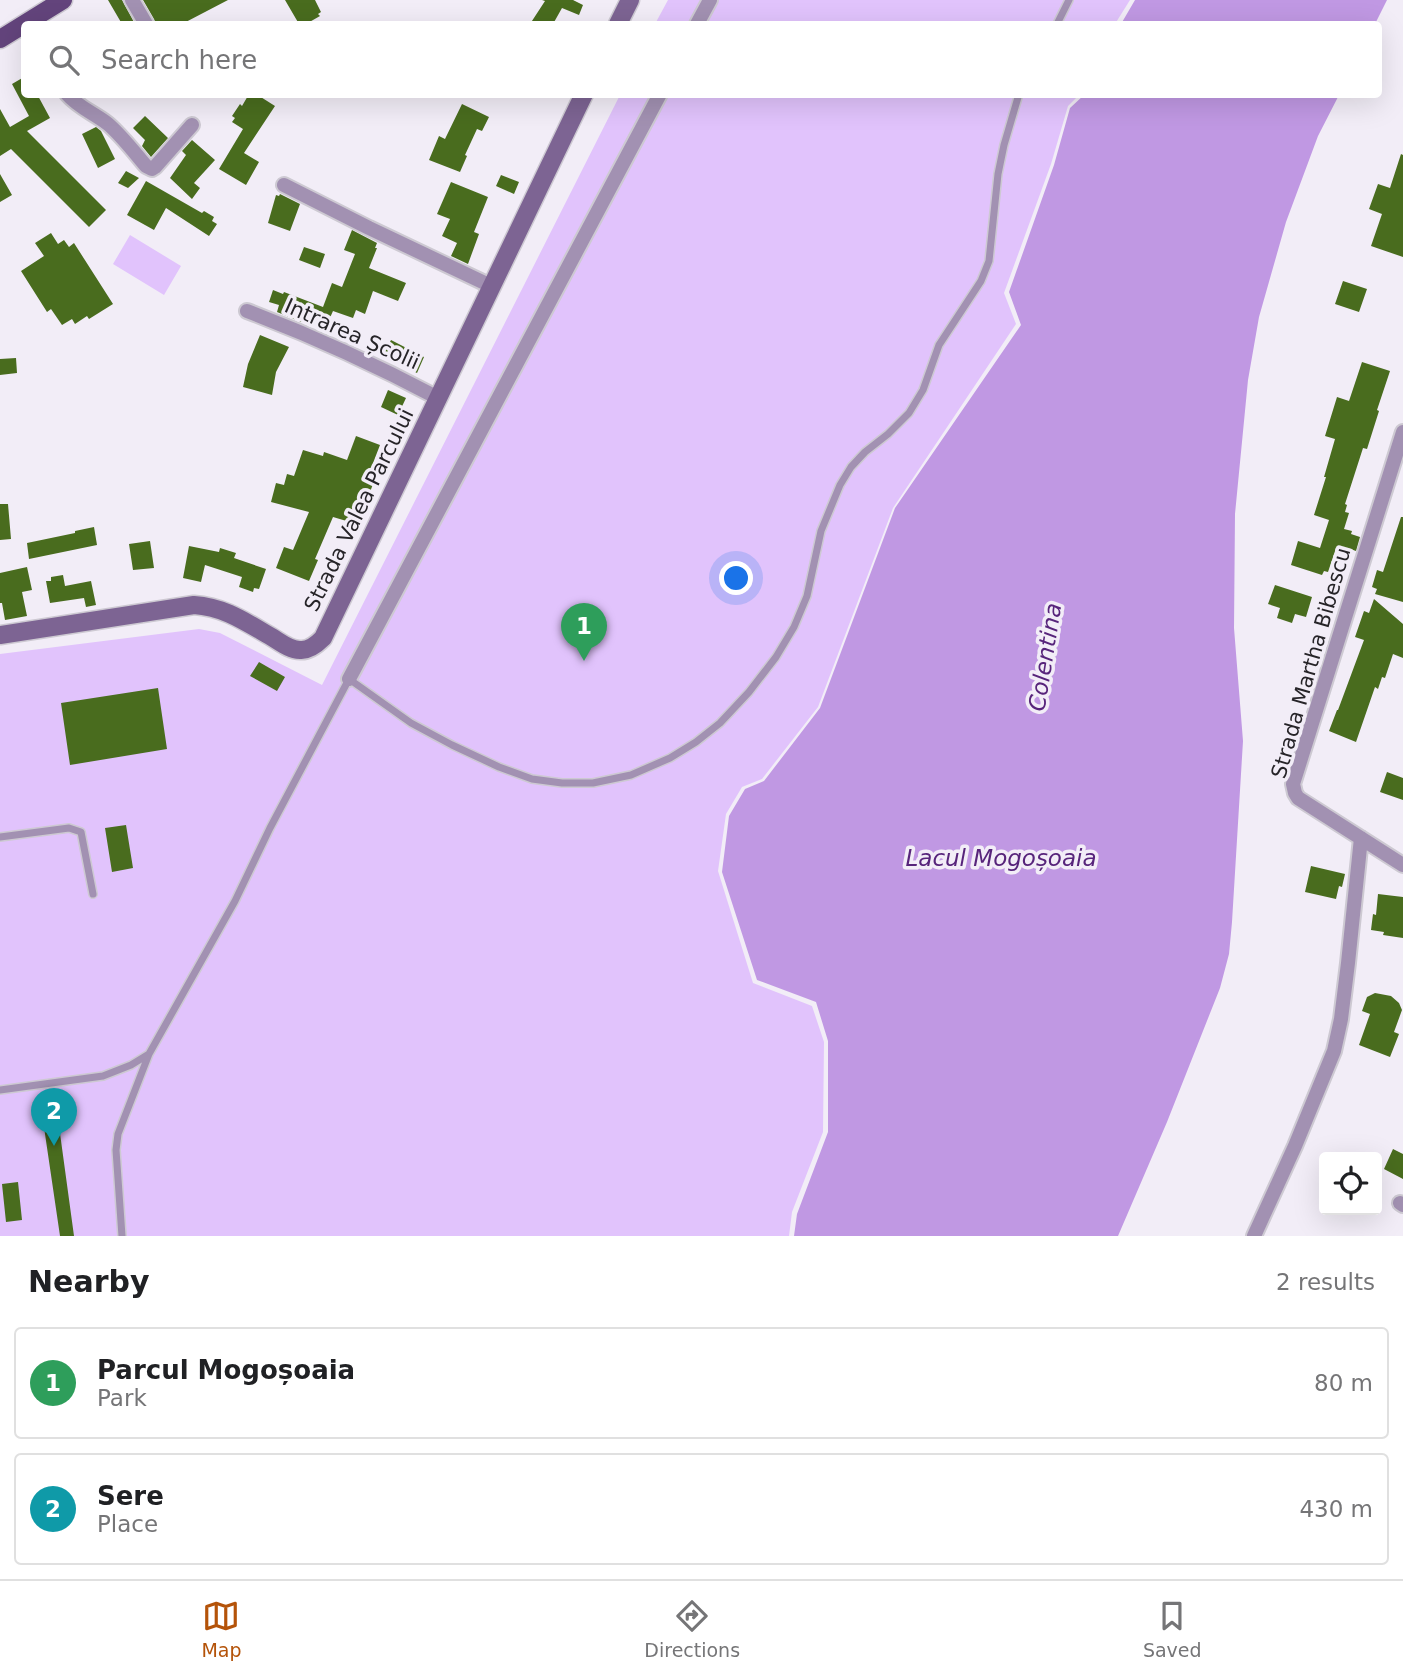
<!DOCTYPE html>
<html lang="en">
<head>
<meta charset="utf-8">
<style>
	body { margin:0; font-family:"DejaVu Sans",sans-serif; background:#f2f2f2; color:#202124 }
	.controls { position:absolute; right:21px; bottom:21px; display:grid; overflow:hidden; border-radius:7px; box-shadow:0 7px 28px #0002 }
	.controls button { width:63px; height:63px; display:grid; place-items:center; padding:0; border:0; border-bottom:2px solid #e0e0e0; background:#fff; color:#202124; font:35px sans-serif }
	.you { position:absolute; left:737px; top:579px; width:24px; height:24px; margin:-18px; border:5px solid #fff; border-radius:50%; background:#1a73e8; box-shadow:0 0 0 10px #1a73e833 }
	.badge { display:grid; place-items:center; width:46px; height:46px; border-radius:50%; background:#b45309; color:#fff; font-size:23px; font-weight:700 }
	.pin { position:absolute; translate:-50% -58px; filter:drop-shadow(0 2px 4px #0008) }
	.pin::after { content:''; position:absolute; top:37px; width:24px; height:21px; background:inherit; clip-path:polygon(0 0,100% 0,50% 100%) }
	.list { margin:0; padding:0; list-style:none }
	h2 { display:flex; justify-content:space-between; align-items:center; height:91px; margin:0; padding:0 28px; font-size:30px }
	h2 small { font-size:23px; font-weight:400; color:#757577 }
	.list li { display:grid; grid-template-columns:46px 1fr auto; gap:21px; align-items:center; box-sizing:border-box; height:112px; margin:0 14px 14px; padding:0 14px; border:2px solid #e0e0e0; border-radius:7px }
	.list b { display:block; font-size:26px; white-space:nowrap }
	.list p { margin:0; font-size:23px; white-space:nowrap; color:#757577 }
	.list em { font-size:23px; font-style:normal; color:#757577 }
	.icon { flex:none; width:38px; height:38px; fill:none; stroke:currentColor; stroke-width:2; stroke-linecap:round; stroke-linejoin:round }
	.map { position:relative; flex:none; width:1403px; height:1236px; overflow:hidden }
	.search { position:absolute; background:#fff; box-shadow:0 7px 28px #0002; left:21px; right:21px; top:21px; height:77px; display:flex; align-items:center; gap:18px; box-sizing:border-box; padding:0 24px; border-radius:7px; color:#757577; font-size:26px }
	.sheet { height:343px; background:#fff }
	nav { display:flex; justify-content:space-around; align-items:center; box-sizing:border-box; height:98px; border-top:2px solid #e0e0e0; background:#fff; font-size:19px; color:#757577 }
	nav a { display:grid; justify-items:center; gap:4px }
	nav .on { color:#b45309 }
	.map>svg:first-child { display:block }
	.green { fill:#e1c3fc }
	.water { fill:#c098e3 }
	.building { fill:#496c1e }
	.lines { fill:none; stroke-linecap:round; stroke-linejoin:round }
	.lane-casing { stroke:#cdc9d2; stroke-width:10 }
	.street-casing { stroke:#cdc9d2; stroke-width:18 }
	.secondary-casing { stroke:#cdc9d2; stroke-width:21 }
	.primary-casing { stroke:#cdc9d2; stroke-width:21 }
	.lane { stroke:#a291b2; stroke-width:7 }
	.street { stroke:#a291b2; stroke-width:14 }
	.secondary { stroke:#7d6493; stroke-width:18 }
	.primary { stroke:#63447c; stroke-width:18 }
	.labels { text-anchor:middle; stroke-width:7; stroke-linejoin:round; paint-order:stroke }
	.street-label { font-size:21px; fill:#262428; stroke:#f2edf7 }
	.water-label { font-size:23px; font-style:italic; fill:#57247b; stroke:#f2edf7 }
</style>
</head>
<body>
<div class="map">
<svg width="1403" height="1236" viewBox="0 0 1403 1236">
	<rect width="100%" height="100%" fill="#f2edf7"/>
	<!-- green -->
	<path class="green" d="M668,0h462l-15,24h-460z
		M620,95h459l-11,11 -17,58 -47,129 12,31 -123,184 -75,199 -56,72 -20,8 -16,27 -8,57 35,112 59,23 12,36 -1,90 -31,80 -3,24h-789v-582l199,-25 21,4 102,52z
		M130,235l51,31 -17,29 -51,-31z"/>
	<!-- water -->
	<path class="water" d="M1135,0h252l-12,24h-254z
		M1084,95h255l-21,41 -32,86 -27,95 -11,63 -13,134 -1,114 9,113 -11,181 -3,32 -9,34 -53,134 -49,114h-324l3,-22 31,-82v-91l-12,-39 -59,-22 -35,-108 7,-56 16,-27 19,-8 56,-73 75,-200 126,-183 -12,-33 45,-127 16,-57z"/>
	<!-- building -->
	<path class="building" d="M108,0h14l13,24h-13z
		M143,0h85l-46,24h-26l-2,-5z
		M285,0h30l6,12 -3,2 2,2 -14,8h-7z
		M542,0h31l10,5 -4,10 -17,-7 -9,16h-23l15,-23z
		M24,77v17h13l13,24 -23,13 79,79 -17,17 -78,-78 -11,7v-47l10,18 19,-11 -17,-32z
		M249,94h7l19,12 -31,47 15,9 -13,23 -27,-16 24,-40 -11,-7 3,-4 -3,-2 8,-12 2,2z
		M462,104l27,13 -7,14 -5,-2 -12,26 2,1 -7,16 -31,-12 10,-24 6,3z
		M145,116l23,22 -17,19 -9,-11 3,-6 -12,-12z
		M96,127l5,4 14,28 -17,9 -16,-34z
		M192,140l23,20 -21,23 6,5 -8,11 -22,-21 16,-23 -4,-4z
		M1401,154l2,1v102l-32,-11 11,-32 -13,-5 9,-25 12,4z
		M126,171l13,7 -11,10 -10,-5z
		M0,174l12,21 -12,7z
		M501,175l18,7 -5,12 -18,-8z
		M146,181l56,32 2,-2 10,6 -2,4 5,3 -8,12 -43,-28 -12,22 -27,-15z
		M451,182l37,15 -14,35 5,2 -11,30 -17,-8 6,-13 -15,-7 8,-17 -13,-5z
		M280,194l20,10 -10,27 -22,-8 8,-28 3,1z
		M352,230l25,13 -2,5h2l-8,20 37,15 -8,18 -25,-10 -8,23 -9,-4 -3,8 -20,-7 -8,18 -22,-9 -2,2 -24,-10 2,-7 -10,-3 4,-12 10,4 1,-2 39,15 9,-24 10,4 13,-33 -11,-4z
		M51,233l7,11 6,-4 5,7 5,-4 39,61 -24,15 -2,-3 -12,8 -3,-5 -10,6 -11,-16 -4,3 -26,-41 23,-15 -9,-13z
		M304,247l21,7 -5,14 -21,-8z
		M1343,281l24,8 -8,23 -24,-8z
		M260,335l29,12 -13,25 -4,23 -29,-8 5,-23z
		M391,340l33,17 -7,16 -34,-17z
		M16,358l1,15 -17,2v-16z
		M1362,362l28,9 -13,39 2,1 -12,38 -4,-1 -18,56 2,1 -2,7 4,1 -5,16 8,2 -1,3 9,3 -4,14 -9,-3 -1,4 -10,-4 -8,24 -4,-1 -2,4 -31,-10 7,-24 22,7 9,-28 -15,-5 12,-38h-2l11,-38 -10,-3 12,-39 12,4z
		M388,390l18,8 -8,17 -17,-8z
		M356,436l24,9 -12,31 7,3 -12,31h2l-5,15 -27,-8 -18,42 3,1 -9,21 -33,-13 8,-21 9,3 16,-38 -38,-10 5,-19 8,2 3,-11 7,2 9,-26 20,6 1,-4 23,8z
		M0,504h8l3,35 -11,1z
		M1401,517h2v85l-28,-8 2,-5 -5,-2 5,-17 6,2z
		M94,527l3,18 -68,14 -2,-16 48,-10v-2z
		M150,541l4,27 -21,2 -4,-26z
		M189,546l30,6 1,-4 16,5 -2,5 32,11 -7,20 -5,-1 -1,4 -14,-5 3,-10 -37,-12 -4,17 -18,-4z
		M27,567l5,23 -10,2 5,24 -22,4 -3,-17h-2v-30z
		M63,575l2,11 26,-5 5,24 -10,2 -2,-9 -34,5 -4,-22h5v-4z
		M1275,585l37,12 -6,20 -11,-3 -3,9 -15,-5 3,-10 -12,-4z
		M1374,599l29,25v34l-10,-4 -8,24 -3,-1 -4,12 -3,-2 -19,55 -27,-11 8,-21h1l26,-70 -9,-3 9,-26 5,2z
		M259,662l26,15 -8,14 -27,-15z
		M158,688l9,61 -97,16 -9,-62z
		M1387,772l16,6v22l-23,-8z
		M126,825l7,43 -21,4 -7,-44z
		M1311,866l34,8 -3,13 -3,-1 -3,13 -31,-7z
		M1378,894l25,3v41l-20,-3 1,-3 -13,-2 2,-16 3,1z
		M1375,993l16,3 8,7 3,7 -8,22 5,2 -9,23 -31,-12 11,-31 -8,-3 5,-14z
		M55,1098l4,28 15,110h-14l-20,-136z
		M1393,1149l10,5v25l-19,-10z
		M18,1182l4,38 -16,2 -4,-38z"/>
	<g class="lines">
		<!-- lane casing -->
		<g class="lane-casing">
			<path id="lane" d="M1057,24l12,-24
				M0,837l69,-9 12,4 12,62
				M0,1090l103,-14 28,-11 18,-11 86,-153 35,-73 79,-149 62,44 41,22 47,22 33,12 30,4h31l38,-8 39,-17 26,-16 24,-19 29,-31 27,-35 18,-30 13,-31 14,-65 19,-46 11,-18 14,-15 23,-18 21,-21 14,-23 16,-45 42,-64 8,-20 9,-87 6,-29 15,-51
				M122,1236l-6,-86 2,-16 31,-80"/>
		</g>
		<!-- street casing -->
		<g class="street-casing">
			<path id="street" d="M132,0l14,24
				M697,24l13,-24
				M67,94c12,14 27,19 41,30 14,12 26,28 38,42l6,3 3,-2 37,-42
				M284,185l85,43 122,58
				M247,311c66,25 129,54 191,87
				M1403,432l-110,352 2,9 3,5 105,67
				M349,679l311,-585
				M1400,1203l3,2
				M1254,1236l41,-90 39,-95 7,-32 7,-56 13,-125"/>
		</g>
		<!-- secondary casing -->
		<g class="secondary-casing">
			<path id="secondary" d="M618,24l12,-24
				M0,635l194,-30c30,2 50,16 76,31 9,5 19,14 30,14 9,1 17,-6 23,-12l261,-544"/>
		</g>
		<!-- primary casing -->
		<g class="primary-casing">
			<path id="primary" d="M0,39l63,-39"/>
		</g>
		<!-- lane -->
		<use href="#lane" class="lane"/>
		<!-- street -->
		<use href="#street" class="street"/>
		<!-- secondary -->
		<use href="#secondary" class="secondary"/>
		<!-- primary -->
		<use href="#primary" class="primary"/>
	</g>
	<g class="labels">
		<!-- street labels -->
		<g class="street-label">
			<text transform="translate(352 334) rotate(24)" y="7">Intrarea Școlii</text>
			<text transform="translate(359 510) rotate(-64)" y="7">Strada Valea Parcului</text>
			<text transform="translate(1311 663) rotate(-74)" y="7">Strada Martha Bibescu</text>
		</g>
		<!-- water labels -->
		<g class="water-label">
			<text transform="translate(1045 657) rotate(-81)" y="8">Colentina</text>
			<text x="1001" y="866">Lacul Mogoșoaia</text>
		</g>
	</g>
</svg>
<div class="controls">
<button><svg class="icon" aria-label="locate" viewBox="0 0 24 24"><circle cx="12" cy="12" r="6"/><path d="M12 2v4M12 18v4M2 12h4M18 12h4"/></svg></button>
</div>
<div class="you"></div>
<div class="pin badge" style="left:584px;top:661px;background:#2e9e5b">1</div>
<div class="pin badge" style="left:54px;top:1146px;background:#0f9aa8">2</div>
<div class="search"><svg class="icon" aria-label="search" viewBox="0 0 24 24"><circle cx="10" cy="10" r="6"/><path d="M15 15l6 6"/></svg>Search here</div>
</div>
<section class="sheet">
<h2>Nearby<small>2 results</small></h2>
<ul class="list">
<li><span class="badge" style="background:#2e9e5b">1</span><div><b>Parcul Mogoșoaia</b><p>Park</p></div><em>80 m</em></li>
<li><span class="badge" style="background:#0f9aa8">2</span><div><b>Sere</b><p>Place</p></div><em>430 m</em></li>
</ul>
</section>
<nav>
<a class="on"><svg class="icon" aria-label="map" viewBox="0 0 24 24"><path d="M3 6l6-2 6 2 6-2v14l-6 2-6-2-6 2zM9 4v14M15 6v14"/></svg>Map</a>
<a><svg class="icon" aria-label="directions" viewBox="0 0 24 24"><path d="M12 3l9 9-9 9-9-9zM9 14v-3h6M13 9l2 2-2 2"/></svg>Directions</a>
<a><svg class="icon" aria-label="saved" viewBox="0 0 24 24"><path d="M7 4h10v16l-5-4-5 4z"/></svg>Saved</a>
</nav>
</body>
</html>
